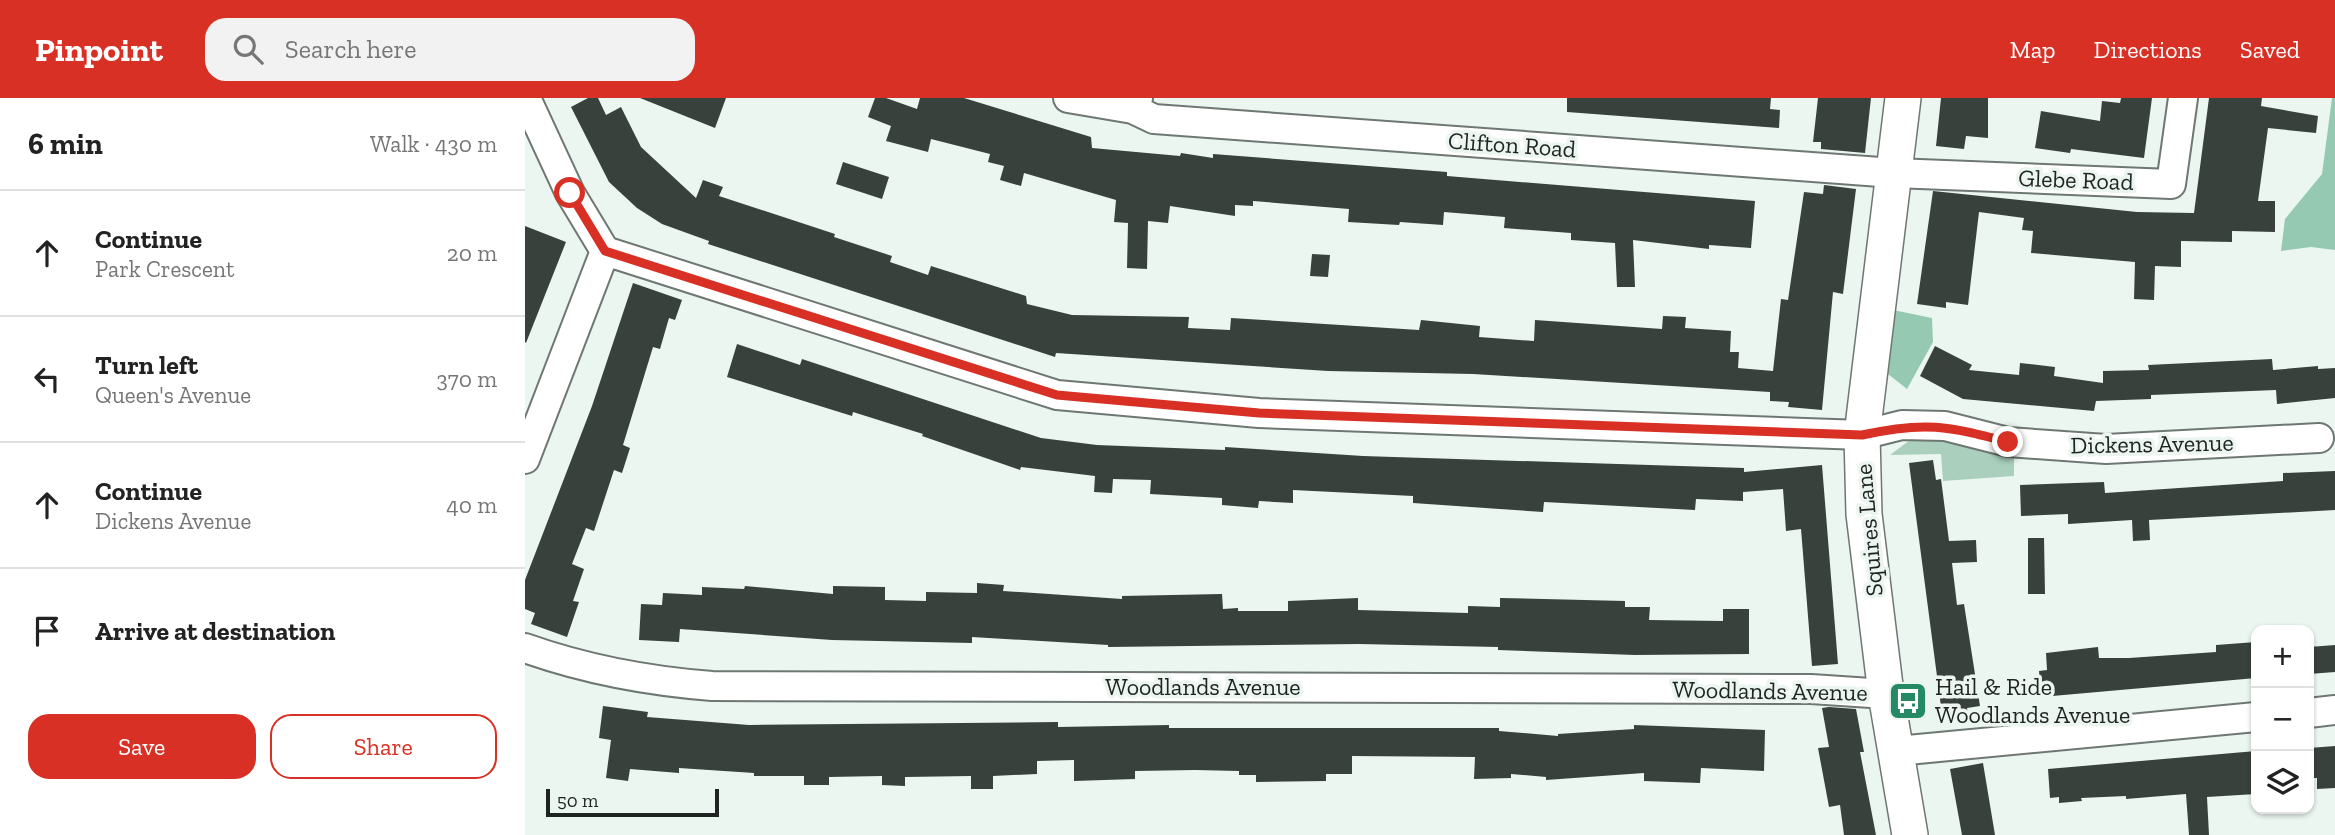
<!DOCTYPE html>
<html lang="en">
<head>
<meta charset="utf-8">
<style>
	body { margin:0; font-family:"Zilla Slab",serif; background:#f2f2f2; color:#222 }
	.controls { position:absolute; right:21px; bottom:21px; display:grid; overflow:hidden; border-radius:14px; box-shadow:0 2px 5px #0004 }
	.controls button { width:63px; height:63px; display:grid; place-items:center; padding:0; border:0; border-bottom:2px solid #e0e0e0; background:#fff; color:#222; font:35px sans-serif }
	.scale { position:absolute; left:21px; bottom:18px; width:173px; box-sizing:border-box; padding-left:7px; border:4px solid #1f2321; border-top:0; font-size:19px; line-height:24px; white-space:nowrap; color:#1f2321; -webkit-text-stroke:5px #ecf6f1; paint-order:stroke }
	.stop { position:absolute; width:21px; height:21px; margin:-16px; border:5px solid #d93025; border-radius:50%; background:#fff }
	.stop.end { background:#d93025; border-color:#fff; box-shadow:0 2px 7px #0008 }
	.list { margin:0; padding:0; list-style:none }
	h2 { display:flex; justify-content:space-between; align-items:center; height:91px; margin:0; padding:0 28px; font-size:30px }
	h2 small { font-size:23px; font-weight:400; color:#767676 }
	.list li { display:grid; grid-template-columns:46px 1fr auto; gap:21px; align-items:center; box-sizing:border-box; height:126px; padding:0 28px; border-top:2px solid #e0e0e0 }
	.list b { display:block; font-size:26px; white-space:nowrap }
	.list p { margin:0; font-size:23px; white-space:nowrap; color:#767676 }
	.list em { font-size:23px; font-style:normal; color:#767676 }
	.actions { display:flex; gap:14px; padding:21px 28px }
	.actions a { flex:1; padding:16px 0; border:2px solid #d93025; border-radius:21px; text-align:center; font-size:24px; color:#d93025 }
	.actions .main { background:#d93025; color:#fff }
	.icon { flex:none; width:38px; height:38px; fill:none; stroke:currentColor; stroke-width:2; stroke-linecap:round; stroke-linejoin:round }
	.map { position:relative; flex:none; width:1810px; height:737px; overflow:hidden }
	header { display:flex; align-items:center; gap:42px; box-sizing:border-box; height:98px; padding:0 35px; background:#d93025; color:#fff }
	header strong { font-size:33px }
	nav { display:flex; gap:38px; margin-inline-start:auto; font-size:24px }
	.search { width:490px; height:63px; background:#f2f2f2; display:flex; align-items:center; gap:18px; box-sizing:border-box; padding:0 24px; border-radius:21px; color:#767676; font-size:26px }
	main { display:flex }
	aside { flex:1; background:#fff }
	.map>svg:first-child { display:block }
	.green { fill:#aad0bd }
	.forest { fill:#96c9b1 }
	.building { fill:#39413d }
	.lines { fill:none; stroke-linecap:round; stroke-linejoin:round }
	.minor-casing { stroke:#6e7772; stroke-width:32 }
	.tertiary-casing { stroke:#6e7772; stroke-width:38 }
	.minor { stroke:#fff; stroke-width:28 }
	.tertiary { stroke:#fff; stroke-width:35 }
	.route { stroke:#d93025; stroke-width:9 }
	.labels { text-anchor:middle; stroke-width:7; stroke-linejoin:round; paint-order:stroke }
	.street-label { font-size:24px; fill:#1f2321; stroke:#ecf6f1 }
	.poi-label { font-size:24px; fill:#1f2321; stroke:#ecf6f1; text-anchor:start }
</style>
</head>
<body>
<header>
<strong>Pinpoint</strong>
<div class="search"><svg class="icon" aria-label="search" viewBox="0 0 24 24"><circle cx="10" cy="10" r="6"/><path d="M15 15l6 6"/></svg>Search here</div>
<nav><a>Map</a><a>Directions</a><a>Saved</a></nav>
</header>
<main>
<aside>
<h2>6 min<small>Walk · 430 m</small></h2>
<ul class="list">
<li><svg class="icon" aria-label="ahead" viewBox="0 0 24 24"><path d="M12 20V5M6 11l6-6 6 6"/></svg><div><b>Continue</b><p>Park Crescent</p></div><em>20 m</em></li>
<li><svg class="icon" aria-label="left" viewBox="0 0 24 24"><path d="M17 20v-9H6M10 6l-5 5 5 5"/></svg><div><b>Turn left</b><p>Queen's Avenue</p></div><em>370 m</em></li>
<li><svg class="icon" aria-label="ahead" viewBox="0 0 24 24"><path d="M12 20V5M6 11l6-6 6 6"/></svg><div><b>Continue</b><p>Dickens Avenue</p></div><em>40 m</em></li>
<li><svg class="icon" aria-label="arrive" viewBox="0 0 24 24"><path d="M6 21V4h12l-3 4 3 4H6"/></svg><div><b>Arrive at destination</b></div></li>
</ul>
<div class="actions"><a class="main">Save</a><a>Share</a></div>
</aside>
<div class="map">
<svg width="1810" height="737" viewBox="0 0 1810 737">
	<rect width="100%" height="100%" fill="#ecf6f1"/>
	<!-- green -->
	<path class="green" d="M1389,339l15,1 85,20v18l-71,5 -2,-27 -51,1z"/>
	<!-- forest -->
	<path class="forest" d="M1807,0h3v152l-24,-3 -30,4 4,-32 37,-45z
		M1368,212l39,8 1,24 -26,47 -19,-15 -3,-21z"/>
	<!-- building -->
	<path class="building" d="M63,0h10l8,17 15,-8 20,40 55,51 7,-18 20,7 -4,9 116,38 -1,3 58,19 -2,6 38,13 3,-9 95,30 1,8 45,11 117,2 -1,11 42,2 1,-12 188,12 2,-10 59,6 -1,11 55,4 1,-21 127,9 1,-13 23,1 -1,11 46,3 -1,21h9l-1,16 35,3 8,-72 7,1 16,-108 19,2 1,-9 32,4 -13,105 -10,-2 -11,118 -34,-3 1,-5 -19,-1v-9l-297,-18 -145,-3 -272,-18 -1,4 -347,-113 1,-3 -47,-17 -25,-16 -28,-26 -38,-75z
		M115,0h86l-11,30z
		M350,0h11l31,11 3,-11h44l127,39 1,11 88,8 1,-3 32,5v-4l234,18v4l308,25 -4,47 -42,-3v4l-76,-9 2,47h-18l-2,-44 -44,-3v-7l-67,-5 1,-11 -61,-5 -1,13 -43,-3 -1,3 -51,-3 1,-13 -96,-8v5l-18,-1v11l-65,-10 -2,17 -20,-2 -1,48 -20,-1 1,-45 -14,-1 2,-22 -92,-27 -3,13 -21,-6 4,-14 -16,-4 2,-8 -59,-15 -3,13 -42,-11 5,-15 -23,-9z
		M1042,0h204l-1,11 10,1 -1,18 -212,-16z
		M1293,0h53l-6,55 -44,-4v-7h-8z
		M1416,0h47v40l-22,-2 -2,13 -28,-3z
		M1596,0h31l-8,60 -73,-9 -1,4 -35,-5 6,-37 59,10 2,-20 18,2z
		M1684,0h53l-1,8 57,10 -2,17 -48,-5 -10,73h17v31l-43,-1v11l-51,-1v26l-26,-1 -1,34 -20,-1 1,-37 -104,-9 2,-22 -11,-1 2,-12 -45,-6 -11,93 -22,-3v6l-29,-4 16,-113 204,21 57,1z
		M318,64l46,15 -7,22 -46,-15z
		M0,128l41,16 -40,101 -1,-1z
		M787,156l18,1 -2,22 -18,-1z
		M108,185l49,17 -7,20 -6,-2 -9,31 -7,-2 -30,98 7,3 -8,25 -8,-3 -20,61 -8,-3 -14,36 12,5 -11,32 6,1 -12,35 -36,-13 4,-11 -10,-4v-29l67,-174z
		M212,246l63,21 2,-6 239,79 56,7 128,5v-3l138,9 381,12v4l78,-7 16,199 -26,2 -11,-137 -15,2 -3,-42 -40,3v9l-47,-2 -1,11 -151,-8 -1,10 -130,-9v-7l-120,-6v13l-34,-2 -1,7 -36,-3v-7l-72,-4 1,-14 -38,-1 -1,14 -18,-1 1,-16 -74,-9 -1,3 -98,-34 1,-2 -70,-22 -1,4 -125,-39z
		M1410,248l37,19 -3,5 50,5 1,-12 35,4 -1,9 49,7v-12l46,-1 -1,-5 124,-6 1,11 45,-4v3l17,-1v30l-58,6 -1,-14 -125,5v4l-55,2 -2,10 -131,-12 -43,-23z
		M1408,362l3,20 5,-1 8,62 27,-1 1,22 -25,1 5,42 7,-1 16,102 -13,2 2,10 -26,4 -34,-259z
		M1810,373v39l-186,10 1,20 -17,1 -1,-21 -64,4v-10l-47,2 -1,-31 84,-3 1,11 178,-12v-8z
		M1503,440h16l1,56h-17z
		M452,485l27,2 -1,6 119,8v-3l100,-2 1,15 15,-1v3h50v-10l70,-3v12l110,3v-7l32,1v-9l125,3v6h25l-1,13 74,1v-12h26v45l-114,1 -137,-5v-3l-139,-3 -251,3v-2l-136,-8v6l-140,-3 -152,-11 -1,13 -40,-2 2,-36 21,1 1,-12 39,2v-8l42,2 1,-3 88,8v-8l52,1v13l41,1v-9l51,1z
		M1731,544v36l-215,19 -2,-26 8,-1 -1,-17 52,-6 1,11h30l87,-6v-7z
		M1810,547v27l-26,2v-27z
		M78,608l45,6 -1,5 102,8 309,-3v5l111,-2v3h330v3l59,5v-2l76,-5v-4l131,5 -1,41 -63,-3 -1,15 -56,-2v-8l-98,7v-3l-35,-3v4l-37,1 1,-22 -123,-1v18h-26v7l-70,1v-7h-17v-4l-44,-1 -60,1v8l-61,2v-21l-37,1v13l-44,2v13h-22v-13l-66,1v9l-23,-1v-9l-53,1v8h-25v-9h-50v-3l-75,-5v5l-49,-4 -2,12 -22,-3 5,-38 -12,-2z
		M1304,609l27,2 8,43h-4l16,83h-32l-4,-30 -11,2 -11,-59 11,-1 -7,-39z
		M1810,648v42l-18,1v-11h-8v-30z
		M1731,653v43l-49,3 2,38h-20l-3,-41 -60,5v-3l-45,2 1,3 -23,2v-6l-9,1 -2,-29z
		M1458,665l12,72h-33l-12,-66z"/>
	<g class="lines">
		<!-- minor casing -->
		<g class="minor-casing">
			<path id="minor" d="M543,0l65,11 5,-11
				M608,11l21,10 740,54 277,11 12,-86
				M80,153l452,144 202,18 603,22 40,-10 43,1 63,16 98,7 213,-11
				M0,361l80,-208 -35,-58 -44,-95
				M0,550c62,22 122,33 187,38l1099,3 75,5
				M1784,615l26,-3
				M1372,653l359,-34"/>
		</g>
		<!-- tertiary casing -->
		<g class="tertiary-casing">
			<path id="tertiary" d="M1378,0l-41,337 2,79 22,180 24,141"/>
		</g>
		<!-- minor -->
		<use href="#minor" class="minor"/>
		<!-- tertiary -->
		<use href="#tertiary" class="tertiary"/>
	</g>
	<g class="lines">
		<!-- route -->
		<path class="route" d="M45,95l35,58 452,144 202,18 603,22c63,-14 85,-9 146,7"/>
	</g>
	<!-- icons -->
	<defs>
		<g id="bus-square" transform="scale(2.0125)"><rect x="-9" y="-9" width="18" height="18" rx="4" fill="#248964" stroke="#ecf6f1"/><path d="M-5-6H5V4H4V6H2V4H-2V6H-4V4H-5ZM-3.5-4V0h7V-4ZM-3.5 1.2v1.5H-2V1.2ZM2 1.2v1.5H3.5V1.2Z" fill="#fff"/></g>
	</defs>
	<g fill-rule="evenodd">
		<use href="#bus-square" x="1383" y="603"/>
	</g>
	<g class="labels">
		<!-- street labels -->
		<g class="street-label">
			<text transform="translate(987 47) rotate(4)" y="8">Clifton Road</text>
			<text transform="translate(1551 82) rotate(2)" y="8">Glebe Road</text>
			<text transform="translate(1627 346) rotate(-1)" y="8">Dickens Avenue</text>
			<text transform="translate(1344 432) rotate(-95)" y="8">Squires Lane</text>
			<text x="678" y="597">Woodlands Avenue</text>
			<text transform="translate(1245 593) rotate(1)" y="8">Woodlands Avenue</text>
		</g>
		<!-- poi labels -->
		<g class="poi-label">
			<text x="1410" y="597">Hail &amp; Ride<tspan x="1410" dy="28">Woodlands Avenue</tspan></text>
		</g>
	</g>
</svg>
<div class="controls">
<button>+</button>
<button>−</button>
<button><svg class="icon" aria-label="layers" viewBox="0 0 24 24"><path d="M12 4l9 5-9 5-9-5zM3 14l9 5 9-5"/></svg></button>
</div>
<div class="scale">50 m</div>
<div class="stop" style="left:45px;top:95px"></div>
<div class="stop end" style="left:1483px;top:344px"></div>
</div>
</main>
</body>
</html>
